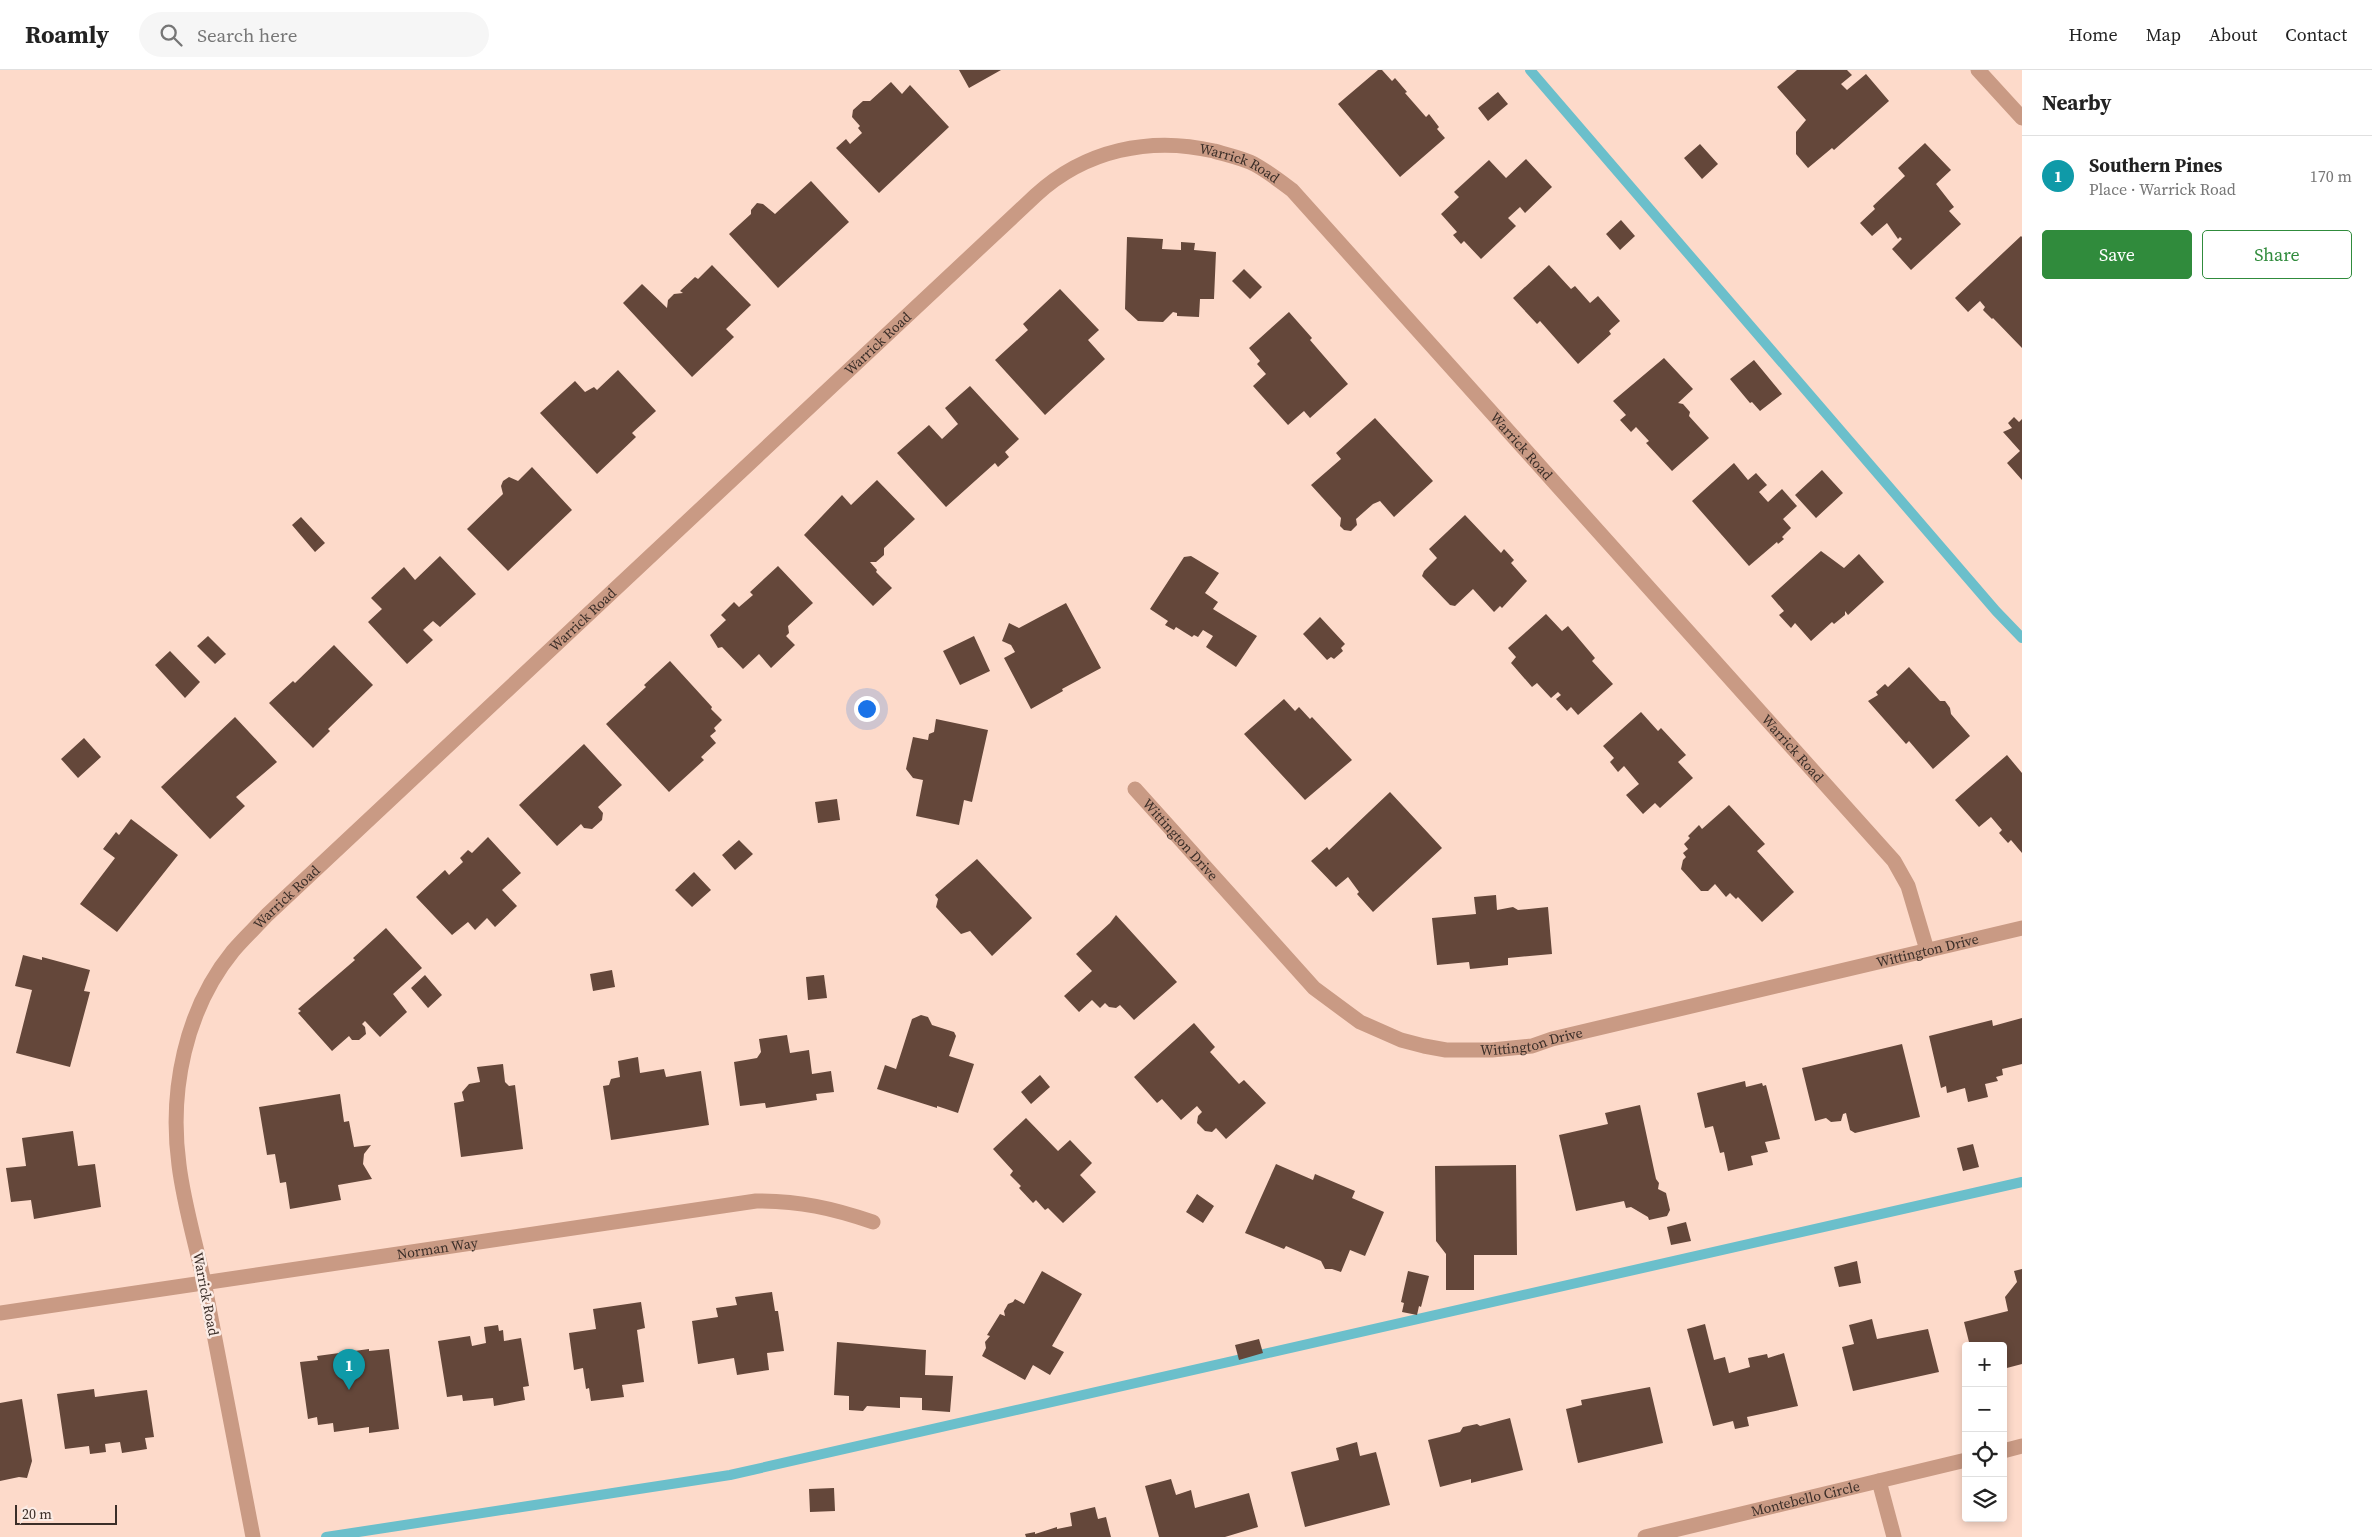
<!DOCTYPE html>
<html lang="en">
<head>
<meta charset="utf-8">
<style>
	body { margin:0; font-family:"Source Serif 4",serif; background:#f6f6f6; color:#222 }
	.controls { position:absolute; right:15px; bottom:15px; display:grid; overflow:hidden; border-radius:5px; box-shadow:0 2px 8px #0003 }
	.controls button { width:45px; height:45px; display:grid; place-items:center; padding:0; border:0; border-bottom:1px solid #e0e0e0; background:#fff; color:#222; font:25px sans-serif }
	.scale { position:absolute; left:15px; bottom:12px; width:102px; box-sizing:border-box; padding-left:5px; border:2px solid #3b2e28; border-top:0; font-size:14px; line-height:18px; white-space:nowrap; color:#3b2e28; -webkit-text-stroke:4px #fbece6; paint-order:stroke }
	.you { position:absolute; left:866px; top:638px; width:18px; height:18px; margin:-12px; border:4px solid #fff; border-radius:50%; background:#1a73e8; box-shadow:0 0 0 8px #1a73e833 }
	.badge { display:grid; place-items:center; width:32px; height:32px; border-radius:50%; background:#308b3c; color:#fff; font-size:16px; font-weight:700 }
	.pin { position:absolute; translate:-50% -41px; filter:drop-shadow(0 1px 2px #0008) }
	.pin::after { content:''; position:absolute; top:26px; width:18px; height:15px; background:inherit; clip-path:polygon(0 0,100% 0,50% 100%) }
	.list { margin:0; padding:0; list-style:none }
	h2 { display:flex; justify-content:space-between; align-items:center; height:65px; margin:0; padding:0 20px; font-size:21px }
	h2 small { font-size:16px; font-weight:400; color:#767676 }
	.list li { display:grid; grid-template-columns:32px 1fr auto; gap:15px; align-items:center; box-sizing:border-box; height:80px; padding:0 20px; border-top:1px solid #e0e0e0 }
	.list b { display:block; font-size:19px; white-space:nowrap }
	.list p { margin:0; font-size:16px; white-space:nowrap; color:#767676 }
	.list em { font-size:16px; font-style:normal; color:#767676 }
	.actions { display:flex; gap:10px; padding:15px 20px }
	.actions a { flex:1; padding:11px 0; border:1px solid #308b3c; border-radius:5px; text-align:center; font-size:18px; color:#308b3c }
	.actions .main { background:#308b3c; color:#fff }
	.icon { flex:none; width:28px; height:28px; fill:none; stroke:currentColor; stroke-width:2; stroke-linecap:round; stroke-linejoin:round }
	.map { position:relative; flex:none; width:2022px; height:1467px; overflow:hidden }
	header { display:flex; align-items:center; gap:30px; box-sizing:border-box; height:70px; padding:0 25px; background:#fff; border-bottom:1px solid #e0e0e0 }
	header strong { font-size:24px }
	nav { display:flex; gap:28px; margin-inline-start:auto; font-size:18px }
	.search { width:350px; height:45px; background:#f6f6f6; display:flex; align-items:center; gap:12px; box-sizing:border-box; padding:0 18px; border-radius:28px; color:#767676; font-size:19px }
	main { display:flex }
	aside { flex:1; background:#fff }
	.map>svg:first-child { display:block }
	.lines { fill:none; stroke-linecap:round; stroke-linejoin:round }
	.stream { stroke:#6bbfcb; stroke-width:10 }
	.building { fill:#64473a }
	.street { stroke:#c99a84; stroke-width:15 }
	.labels { text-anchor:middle; stroke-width:5; stroke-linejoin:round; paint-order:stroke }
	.street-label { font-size:14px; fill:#3b2e28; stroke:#fbece6 }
</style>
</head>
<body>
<header>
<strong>Roamly</strong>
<div class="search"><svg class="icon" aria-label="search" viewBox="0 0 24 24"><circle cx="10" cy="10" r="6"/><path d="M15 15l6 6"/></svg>Search here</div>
<nav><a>Home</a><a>Map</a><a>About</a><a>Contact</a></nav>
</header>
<main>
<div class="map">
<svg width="2022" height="1467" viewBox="0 0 2022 1467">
	<rect width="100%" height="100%" fill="#fddaca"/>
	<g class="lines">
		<!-- stream -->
		<path class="stream" d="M1530,0l466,541 26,27
			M326,1467l404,-62 1292,-293"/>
	</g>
	<!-- building -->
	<path class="building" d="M959,0h42l-32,18z
		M1378,0h4l10,11 3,-3 12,14 -2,1 21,24 3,-3 10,13 -2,2 8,9 -45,39 -62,-73z
		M1797,0h50l5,5 -11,9 6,6 19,-16 23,27 -55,49 -2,-2 -24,20 -12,-14v-22l10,-12 -29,-33z
		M891,12l11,12 8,-9 39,42 -70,66 -43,-45 10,-9 4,5 12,-11 -4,-5 2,-2 -8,-9 1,-7 10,-9h7z
		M1498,22l10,12 -20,17 -10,-13z
		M1925,73l26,27 -15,14 18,23 -5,4 12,13 -50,46 -19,-21 10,-10 -2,-2 -2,2 -11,-16 -15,13 -12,-13 15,-14 -2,-3 32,-30 -7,-8z
		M1700,74l18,20 -16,15 -18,-21z
		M1526,89l26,28 -27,26 -5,-6 -12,11 8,8 -35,33 -17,-18 -3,3 -8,-9 4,-3 -16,-18 18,-17 -5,-5 35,-32 17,18z
		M811,111l38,41 -71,66 -49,-54 22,-20v-4l6,-7 6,1 12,10z
		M1621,150l14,16 -15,14 -14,-16z
		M2021,166l1,1v111l-29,-30 -1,1 -9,-9 2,-3 -5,-6 -12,11 -13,-14z
		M1127,167l36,2 -1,10 19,1v-8l14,1 -1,7 22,2 -2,47h-14l-1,18 -22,-1v-3l-4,-1 -10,10 -25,-1 -13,-12z
		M712,195l39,40 -25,24 8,8 -42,40 -69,-74 19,-19 25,24 1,-8 6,-6 9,-1 -3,-2 15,-14 3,2z
		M1549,195l22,24 4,-3 15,17 8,-7 22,25 -11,10 2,3 -33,30 -38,-43 -3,3 -24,-26z
		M1244,199l18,18 -12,12 -18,-18z
		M1060,219l39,41 -11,10 17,19 -60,56 -50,-55 33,-30 -5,-6z
		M1289,242l23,26 -2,2 38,44 -38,34 -6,-7 -16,14 -35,-39 13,-12 -9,-10 3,-3 -11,-13z
		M1664,288l29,31 -15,14 5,1 7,8 -1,4 20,22 -37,33 -26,-28 3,-2 -13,-14 -5,5 -11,-12 6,-5 -13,-14z
		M1754,290l28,34 -22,17 -8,-9 -2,1 -20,-24z
		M618,300l38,41 -24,22 4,4 -39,37 -57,-61 35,-32 10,11 9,-5 3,3z
		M970,316l49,53 -14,13 4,5 -11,10 -3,-4 -49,44 -49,-54 32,-28 13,14 16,-15 -13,-16z
		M2014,347l5,5 3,-3v61l-15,-17 13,-12 -17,-19 9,-4 -4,-5z
		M1375,348l58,63 -39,36 -14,-16 -7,3 -17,15 1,6 -6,6 -7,-1 -4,-4 1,-8 -30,-33 30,-26 -5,-6z
		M1734,393l14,17 8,-7 11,12 -8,7 9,10 14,-13 15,17 -14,13 8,9 -9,9 2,2 -6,5 -1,-2 -28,24 -57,-65z
		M532,397l40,43 -64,61 -41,-42 36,-35 -2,-8 2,-5 6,-4 9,4z
		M1822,400l21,23 -27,25 -21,-23z
		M877,410l38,39 -31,29v7l-8,7h-6l7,8 -1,2 16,16 -19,18 -69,-71 38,-40 9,10z
		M1465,445l36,38 3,-4 10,11 -3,3 16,18 -25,27 -2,-2 -6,6 -21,-23 -18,17 -5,-1 -28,-29 2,-5 13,-13 -8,-9z
		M301,447l24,26 -10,9 -23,-27z
		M1821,481l23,17 15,-14 25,28 -36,33 -3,-4v4l-11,9 -2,-2 -21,19 -16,-18 -4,5 -12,-13 5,-4 -13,-15z
		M440,486l36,38 -36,33 -7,-6 -10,9 10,10 -26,24 -39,-42 14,-13 -11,-11 33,-31 11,13z
		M1191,486l28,17 -14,20 13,9 -5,7 44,27 -21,31 -30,-20 7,-11 -10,-6 -5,7 -4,-2 -2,2 -16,-10 -2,3 -9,-5 3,-4 -18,-12 34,-52z
		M778,496l35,37 -25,23 1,7 -3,3 9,9 -24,23 -12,-14 -16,15 -21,-22 -4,1 -8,-13 16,-15 -5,-5 13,-13 5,5 14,-12 -3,-3z
		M1066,533l35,65 -39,21 1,2 -32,18 -27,-51 11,-6 -4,-7 -9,-4 7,-18 10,5z
		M1546,544l16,17 6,-5 27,32 -3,3 21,23 -35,31 -7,-8 -4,4 -11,-12 5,-4 -3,-3 -7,6 -14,-15 -5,4 -21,-24 5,-6 -8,-9z
		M1320,547l25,27 -4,4 2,3 -9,8 -3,-2 -4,3 -24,-26z
		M208,566l18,18 -11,10 -18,-18z
		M974,566l16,35 -30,14 -17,-34z
		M334,575l39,40 -45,44 2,2 -17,17 -44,-45 24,-22 2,2z
		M170,581l30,31 -15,16 -30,-33z
		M670,591l42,46 -1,2 11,11 -8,8 2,3 -6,5 6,7 -15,14 3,3 -35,32 -63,-68 40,-37 -2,-2z
		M1909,597l31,34h5l5,7 1,6 19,22 -37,33 -24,-28 -3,3 -38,-43 10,-6 -2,-3 9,-8 3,3z
		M1284,629l11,12 4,-4 11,12 2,-2 40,43 -47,40 -61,-66z
		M1641,642l17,19 3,-3 25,27 -8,7 15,16 -33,30 -5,-5 -12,11 -17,-19 13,-11 -15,-18 -6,6 -8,-10 4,-4 -11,-12z
		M235,647l42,45 -41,35 9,9 -35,33 -49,-52z
		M936,649l52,11 -16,72 -8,-2 -5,25 -43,-9 7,-36 -10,-2 -7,-9 7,-32 15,3 1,-6 5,-2z
		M84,668l17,19 -23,21 -17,-19z
		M584,674l38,41 -24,22 5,6 -1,7 -10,9 -8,-1 -3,-4 -24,22 -38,-41z
		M2007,685l15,18v80l-11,-13 -3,3 -9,-10 3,-3 -11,-13 -12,10 -24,-27z
		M1390,722l52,56 -69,64 -16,-18 2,-2 -11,-15 -12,10 -25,-26 16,-14 2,3z
		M837,729l3,21 -22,3 -3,-21z
		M1729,735l36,39 -8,7 37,41 -32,30 -24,-25 -2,2 -6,-6 -4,4 -11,-13 -7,7h-7l-20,-22 2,-9 3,-3 -3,-4 5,-4 -4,-5 6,-6 -2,-2 11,-11 3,4z
		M131,749l47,36 -61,77 -37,-28 35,-46 -12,-9 13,-17 3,3z
		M488,767l33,36 -19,17 15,16 -22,21 -8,-9 -12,12 -7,-8 -16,13 -36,-38 29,-27 4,5 14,-13 -3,-4 8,-8 4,3z
		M739,770l14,14 -18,16 -13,-15z
		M977,789l55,59 -40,38 -22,-25 -9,3 -25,-27 2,-8 -3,-4z
		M694,802l17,18 -19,17 -17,-17z
		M1496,825l1,15 16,-3 5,3 30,-3 4,47 -44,4v7l-38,4 -1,-7 -32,3 -5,-47 44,-4 -2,-17z
		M1116,845l61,67 -43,38 -14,-15 -4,3 -7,-1 -4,-4 -5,5 -8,-8 -13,12 -15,-16 28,-25 -16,-17 34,-31z
		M386,858l36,40 -29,26 14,18 -27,25 -15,-16 -3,3 3,3 1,7 -7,6h-7l-3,-4 -17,15 -34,-38 3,-2 -3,-2 57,-49 -2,-2z
		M23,885l19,5v-3l48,13 -6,21 6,1 -20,75 -54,-14 16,-63 -17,-4z
		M612,900l3,17 -22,4 -3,-17z
		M425,905l17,20 -14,13 -17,-20z
		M824,905l3,23 -19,2 -2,-23z
		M921,945l7,2 4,8 22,7 2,4 -7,20 25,8 -16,49 -21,-7v2l-60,-19 8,-24 11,4 16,-50z
		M2022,948v46l-20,5 1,6 -7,2 2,4 -13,3 3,13 -20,5 -3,-14 -18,5 -1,-7 -5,2 -12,-52 63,-16 1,6z
		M1194,953l21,24 -5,5 29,32 5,-4 22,23 -40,36 -10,-11 -4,4 -7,-1 -8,-8 1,-7 4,-4 -5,-6 -16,14 -19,-21 -5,4 -23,-26z
		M787,965l3,18 19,-3 3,24 19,-3 3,21 -18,2 1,6 -51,8 -1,-5 -25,3 -6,-44 23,-4 4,-6 -2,-13z
		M1902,974l18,73 -65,16 -5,-3 -4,-17 -3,1 -2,7 -10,1 -5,-4 -11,3 -13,-53z
		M638,987l2,16 24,-4 2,8 35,-6 8,54 -98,15 -8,-54 6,-1 2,-6 9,-2 -2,-16z
		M503,994l2,18 4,4 6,-1 8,64 -62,8 -7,-54 10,-2 -2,-9 7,-8 11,-2 -3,-15z
		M1040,1005l10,12 -19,17 -10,-12z
		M1745,1011l1,6 16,-4 1,3 3,-1 14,54 -15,3 3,10 -17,4 2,9 -25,6 -4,-19 -4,1 -7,-27 -8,2 -8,-35z
		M340,1024l4,28 5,-1 5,26 17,-2 -7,9 -1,10 9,15 -34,6 3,15 -51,9 -4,-27 -6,1 -5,-29 -8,1 -8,-48z
		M1640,1035l16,74 3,4 -1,6 8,4 4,17 -3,6 -18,4 -1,-3 -17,-10 -5,1 -2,-7 -48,10 -17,-76 49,-11 -3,-11z
		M1026,1048l32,33 12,-11 22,23 -12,12 16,17 -33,31 -15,-15 -3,2 -9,-10 -3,3 -14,-15 2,-2 -11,-11 3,-4 -20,-22z
		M73,1061l5,35 17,-2 6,43 -67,12 -3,-19 -20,2 -5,-34 20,-2 -4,-28z
		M1973,1074l6,23 -16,4 -6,-23z
		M1276,1094l37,16 2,-6 40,17 -3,7 32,14 -19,44 -15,-6 -9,22 -9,-3h-7l-4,-8 -35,-15 -2,3 -39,-16z
		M1516,1095l1,90h-43v35h-28v-36l-10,-13 -1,-75z
		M1197,1124l17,12 -11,17 -17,-11z
		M1686,1152l5,19 -20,4 -4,-18z
		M1857,1191l4,22 -22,4 -5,-20z
		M2022,1199v95l-19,5v-23h-33l-6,-24 44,-11 -3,-14 12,-15 -3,-11z
		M1042,1201l40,23 -30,52 12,6 -14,23 -17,-10 -8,15 -43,-24 4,-8 -1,-6 5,-6 -3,-1 13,-21 5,2 -1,-5 4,-7 5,-2 2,-3 9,5z
		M1408,1201l21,5 -8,31 -2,-1 -2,9 -15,-3 2,-9 -3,-1z
		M772,1222l3,19h3l6,40 -17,2 2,17 -32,5 -3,-17 -36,6 -6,-43 26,-4 -2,-9 21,-3 -2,-8z
		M641,1232l4,26 -8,2 7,52 -22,3 2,12 -33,4 -2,-13 -3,1 -3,-21 -9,2 -5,-37 27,-4 -3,-20z
		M1872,1249l5,20 51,-10 11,43 -86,19 -11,-44 12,-3 -5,-19z
		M1705,1254l9,36 11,-3 4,16 21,-6 -2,-9 19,-4 1,4 16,-5 14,53 -51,11 2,9 -14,3 -2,-8 -20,5 -26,-97z
		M498,1255l1,6 4,-1 1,11 17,-3 8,48 -6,1 2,13 -31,6 -1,-8 -30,3 -1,-6 -15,2 -9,-56 32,-5 2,10 14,-3 -2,-16z
		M1259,1269l4,14 -24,7 -4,-15z
		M837,1272l89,8 -1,25 28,1 -3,36 -28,-2v-12l-22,-1v11l-33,-2 -4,5 -14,-1v-14l-15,-1z
		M369,1279v2l20,-2 10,80 -30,4v-6l-35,5 -1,-9 -15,2 -1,-8 -9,2 -8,-57 18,-2 -1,-4z
		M1650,1317l13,56 -85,20 -12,-54 16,-4 -1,-5z
		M94,1319l1,8 52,-7 7,47 -9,1 2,11 -25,4 -2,-11 -15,2 1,8 -16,2 -1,-8 -24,3 -8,-55z
		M22,1329l10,62 -5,17 -8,-1 -19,4v-78z
		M1510,1348l13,52 -52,13v-4l-31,8 -12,-47 32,-8 3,-5 14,-3 3,2z
		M1357,1372l3,14 16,-4 14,53 -85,22 -14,-55 48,-12 -3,-12z
		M1171,1409l5,16 15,-5 4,18 54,-15 9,34 -33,10h-66l-14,-51z
		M834,1418l1,23 -25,1 -1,-23z
		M1095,1437l3,12 8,-2 5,20h-85l-1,-3 10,-2v2l22,-7v2l15,-3 -2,-13z"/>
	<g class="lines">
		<!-- street -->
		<g class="street">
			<path d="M1978,0l44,48"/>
			<path id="s1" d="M1135,719l179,199 46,34 41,18 23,6 22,4h46l40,-4 20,-7 470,-111"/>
			<path id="s2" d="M0,1243l756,-112c44,0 76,7 117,21"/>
			<path d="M2003,1381l19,-5"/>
			<path d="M1879,1411l15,56"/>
			<path id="s3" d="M253,1467c-16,-83 -32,-166 -48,-250 -8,-40 -21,-81 -26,-122 -10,-74 6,-155 54,-214 11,-13 23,-24 34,-36l769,-720c49,-45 114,-59 178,-44 13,4 28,7 40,13 13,7 26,17 38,26l602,671 14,25 19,64"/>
			<path id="s4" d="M1645,1467l321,-77"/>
		</g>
	</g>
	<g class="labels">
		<!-- street labels -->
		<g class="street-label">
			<text dy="5" stroke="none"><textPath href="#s3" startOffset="1928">Warrick Road</textPath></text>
			<text dy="5" stroke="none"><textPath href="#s3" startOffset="1492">Warrick Road</textPath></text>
			<text dy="5" stroke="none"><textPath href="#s3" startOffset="2332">Warrick Road</textPath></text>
			<text dy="5" stroke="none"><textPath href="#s3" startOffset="1088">Warrick Road</textPath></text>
			<text dy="5" stroke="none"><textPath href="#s3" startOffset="2738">Warrick Road</textPath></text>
			<text dy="5" stroke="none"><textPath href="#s1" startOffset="68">Wittington Drive</textPath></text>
			<text dy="5" stroke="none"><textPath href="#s3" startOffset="682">Warrick Road</textPath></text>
			<text dy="5" stroke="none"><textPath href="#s1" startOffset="909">Wittington Drive</textPath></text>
			<text dy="5" stroke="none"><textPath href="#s1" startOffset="502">Wittington Drive</textPath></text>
			<text dy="5" stroke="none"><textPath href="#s2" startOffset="442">Norman Way</textPath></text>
			<text transform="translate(206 1224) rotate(79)" y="5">Warrick Road</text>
			<text dy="5" stroke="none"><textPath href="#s4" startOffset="165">Montebello Circle</textPath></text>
		</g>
	</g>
</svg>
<div class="controls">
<button>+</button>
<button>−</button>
<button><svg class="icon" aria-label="locate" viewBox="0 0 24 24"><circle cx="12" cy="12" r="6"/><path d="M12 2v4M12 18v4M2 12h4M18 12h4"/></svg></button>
<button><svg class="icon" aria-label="layers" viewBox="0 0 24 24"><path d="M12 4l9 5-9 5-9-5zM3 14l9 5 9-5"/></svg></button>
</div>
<div class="scale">20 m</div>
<div class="you"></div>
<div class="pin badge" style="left:349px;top:1320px;background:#0f9aa8">1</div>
</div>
<aside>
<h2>Nearby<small></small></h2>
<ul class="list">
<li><span class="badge" style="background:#0f9aa8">1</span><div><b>Southern Pines</b><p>Place · Warrick Road</p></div><em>170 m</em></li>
</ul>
<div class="actions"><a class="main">Save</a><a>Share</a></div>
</aside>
</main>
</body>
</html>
